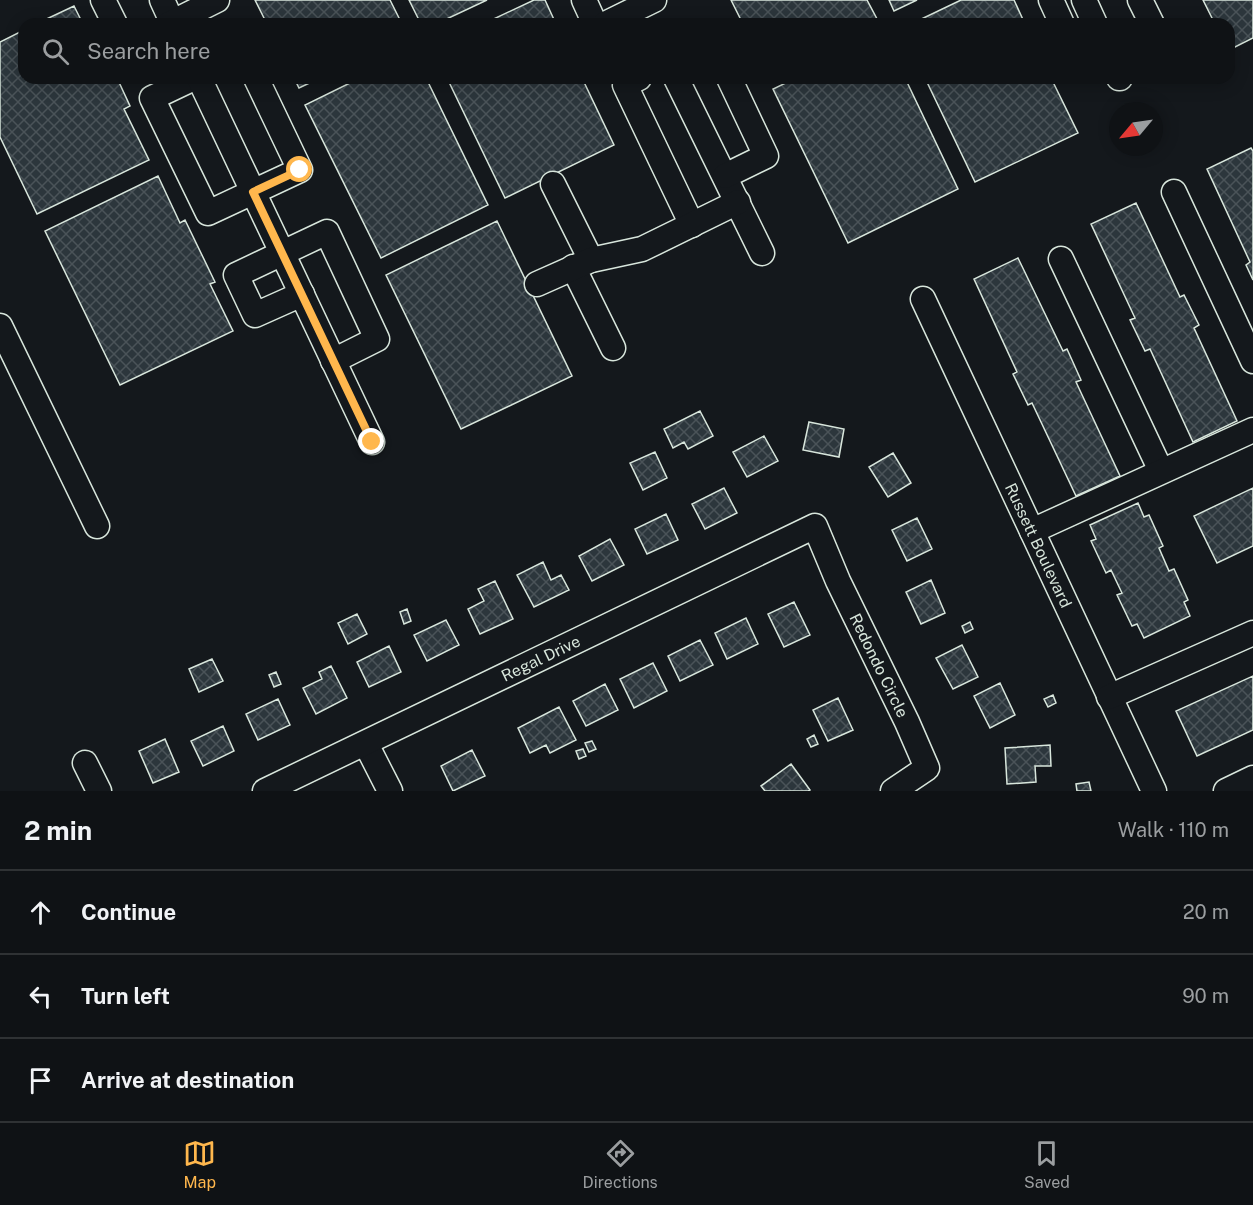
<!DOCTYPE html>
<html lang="en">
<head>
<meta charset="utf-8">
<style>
	body { margin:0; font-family:"Public Sans",sans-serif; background:#1d2022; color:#f1f3f6 }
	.compass { position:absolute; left:1109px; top:102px; width:54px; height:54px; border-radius:50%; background:#0f1215; box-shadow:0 3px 15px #0003; rotate:241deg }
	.stop { position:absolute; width:18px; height:18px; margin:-14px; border:4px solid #ffb74d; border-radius:50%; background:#fff }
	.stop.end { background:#ffb74d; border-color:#fff; box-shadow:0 2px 6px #0008 }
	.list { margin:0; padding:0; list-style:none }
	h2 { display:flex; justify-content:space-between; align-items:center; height:78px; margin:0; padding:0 24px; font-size:26px }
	h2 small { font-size:20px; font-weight:400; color:#9b9ea0 }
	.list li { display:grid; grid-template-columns:39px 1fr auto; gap:18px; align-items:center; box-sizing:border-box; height:84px; padding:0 24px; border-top:2px solid #2f3234 }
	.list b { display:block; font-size:22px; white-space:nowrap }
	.list em { font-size:20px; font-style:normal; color:#9b9ea0 }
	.icon { flex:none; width:33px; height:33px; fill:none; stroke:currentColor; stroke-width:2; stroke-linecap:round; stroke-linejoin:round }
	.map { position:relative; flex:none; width:1253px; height:791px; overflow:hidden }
	.search { position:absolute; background:#0f1215; box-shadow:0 3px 15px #0003; left:18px; right:18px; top:18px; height:66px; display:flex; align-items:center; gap:15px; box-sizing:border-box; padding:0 21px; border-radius:18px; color:#9b9ea0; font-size:22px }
	.sheet { height:330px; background:#0f1215 }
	nav { display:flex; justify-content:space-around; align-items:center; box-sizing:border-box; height:84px; border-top:2px solid #2f3234; background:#0f1215; font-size:16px; color:#9b9ea0 }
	nav a { display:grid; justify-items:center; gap:3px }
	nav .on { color:#ffb74d }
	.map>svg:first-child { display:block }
	.building { fill:url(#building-cross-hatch); stroke:#d8e6dc; stroke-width:1.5 }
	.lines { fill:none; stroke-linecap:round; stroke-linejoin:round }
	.minor-casing { stroke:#d8e6dc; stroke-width:27 }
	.minor { stroke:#14181c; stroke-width:24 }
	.route { stroke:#ffb74d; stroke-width:8 }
	.labels { text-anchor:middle; stroke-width:4.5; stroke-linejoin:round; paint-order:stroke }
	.street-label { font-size:16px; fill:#d8e6dc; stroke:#14181c }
</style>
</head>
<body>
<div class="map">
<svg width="1253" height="791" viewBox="0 0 1253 791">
	<defs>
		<pattern id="building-cross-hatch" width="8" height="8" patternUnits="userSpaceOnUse" patternTransform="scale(1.5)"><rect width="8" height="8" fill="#2c363c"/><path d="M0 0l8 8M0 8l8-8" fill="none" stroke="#4a5358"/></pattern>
	</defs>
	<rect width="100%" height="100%" fill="#14181c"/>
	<!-- building -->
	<path class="building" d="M255,0h135l12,24h-135z
		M409,0h78l-51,24h-15z
		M534,0h11l11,24h-73z
		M731,0h136l10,19 -11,5h-123z
		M889,0h28l-23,11z
		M961,0h53l11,24h-114z
		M1203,0h50v38l-24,12v-26h-14z
		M74,6l9,18h-47z
		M24,30v48h93l13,28 -6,3 25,51 -112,54 -37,-77v-95z
		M294,78h26l-21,10z
		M360,78h66l62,127 -107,53 -76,-153z
		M447,78h135l32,67 -109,53z
		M796,78h109l53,111 -110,54 -75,-154z
		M925,78h126l27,55 -103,49z
		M1251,148l2,3v129l-7,-15 4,-3 -43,-93z
		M158,176l22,47 5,-3 30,62 -5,2 23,47 -113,54 -75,-154z
		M1136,203l44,94 4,-2 15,30 -5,3 43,93 -44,21 -43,-93 -5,2 -15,-31 5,-2 -44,-94z
		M497,221l75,155 -111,53 -75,-154z
		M1018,258l45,93 4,-2 14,31 -5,2 44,94 -44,20 -44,-93 -4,2 -15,-31 4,-2 -43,-93z
		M700,411l13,25 -25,13 -4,-7 -11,6 -9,-19z
		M809,422l35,7 -5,28 -36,-7z
		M764,436l14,25 -31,16 -14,-25z
		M655,452l12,26 -24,12 -13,-27z
		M893,453l18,30 -23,14 -19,-30z
		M724,488l13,25 -32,16 -13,-25z
		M1253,488v58l-36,17 -23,-47z
		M1138,503l6,14 5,-2 14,31 -4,2 10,23 5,-2 14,31 -4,2 6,14 -46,22 -7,-14 -5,2 -15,-31 5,-2 -11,-23 -5,3 -15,-32 5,-2 -6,-14z
		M666,514l12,26 -31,14 -12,-25z
		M917,518l15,31 -25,12 -15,-31z
		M610,539l14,26 -32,16 -13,-25z
		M543,562l8,18 10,-5 8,15 -35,17 -17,-32z
		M931,580l14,33 -24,11 -15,-32z
		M495,581l18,38 -33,15 -12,-25 16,-8 -6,-12z
		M794,602l16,33 -26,12 -16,-33z
		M407,609l4,12 -7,3 -4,-12z
		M357,614l10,20 -19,10 -10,-21z
		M746,618l12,26 -31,15 -12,-26z
		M446,620l13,25 -32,16 -13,-26z
		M970,622l3,7 -8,4 -3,-7z
		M700,640l13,25 -33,16 -12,-25z
		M962,645l16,32 -25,12 -17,-31z
		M389,646l12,26 -32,15 -12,-25z
		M212,659l11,22 -24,11 -10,-23z
		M653,663l14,28 -33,17 -14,-29z
		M331,666l16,32 -31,16 -13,-26 19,-9 -3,-7z
		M276,672l5,12 -7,3 -5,-12z
		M1253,676v54l-56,26 -21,-45z
		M1000,683l15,32 -25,13 -16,-32z
		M605,684l13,26 -32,16 -13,-25z
		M1053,695l3,8 -8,4 -4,-8z
		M838,698l15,32 -25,11 -15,-31z
		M278,699l12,26 -32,15 -12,-26z
		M559,707l17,33 -26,13 -4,-8 -16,8 -12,-25z
		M223,726l11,25 -31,15 -12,-25z
		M814,735l4,9 -7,3 -4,-8z
		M165,739l14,33 -26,11 -14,-32z
		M592,741l4,8 -7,3 -4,-9z
		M1050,745l1,21h-16l1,16 -29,2 -2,-36z
		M583,749l3,7 -7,3 -3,-8z
		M472,750l13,26 -32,15 -12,-25z
		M791,764l19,26 -2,1h-43l-4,-5z
		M1089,782l2,9h-14l-1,-7z"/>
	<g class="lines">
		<!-- minor casing -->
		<g class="minor-casing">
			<g id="minor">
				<path d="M103,0l12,24"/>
				<path d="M162,0l11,24"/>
				<path d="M584,0l11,24"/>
				<path d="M1051,0l11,24"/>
				<path d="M1084,0l11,24"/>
				<path d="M1140,0l12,24"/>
				<path d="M169,24l48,-24"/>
				<path d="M605,24l49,-24"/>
				<path d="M194,78l-42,20 56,115 92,-43 -44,-92"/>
				<path d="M199,78l173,364"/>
				<path d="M639,78l-14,7 67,140"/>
				<path d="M676,78l86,175"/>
				<path d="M1119,78h1"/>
				<path d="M725,176l41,-20 -37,-78"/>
				<path d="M553,184l38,76"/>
				<path d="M1174,192l79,169"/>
				<path d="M1061,259l100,212"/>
				<path d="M573,267l40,81"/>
				<path d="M537,284l54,-24 51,-11 96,-47"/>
				<path d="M302,294l-47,21 -19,-40 91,-43 50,107 -44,22"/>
				<path id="s1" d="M923,299l231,492"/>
				<path d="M0,326l97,200"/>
				<path d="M1032,531l221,-101"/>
				<path d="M1109,697l144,-64"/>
				<path d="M366,744l24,47"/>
				<path d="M85,763l14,28"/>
				<path id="s2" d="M265,791l550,-265 23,55 69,141 20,46 -34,23"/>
				<path d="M1226,791l27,-13"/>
			</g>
		</g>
		<!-- minor -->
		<use href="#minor" class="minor"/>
	</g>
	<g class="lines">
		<!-- route -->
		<path class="route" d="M300,170l-47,22 119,250"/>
	</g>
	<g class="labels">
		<!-- street labels -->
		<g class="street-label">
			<text dy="6" stroke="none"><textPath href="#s1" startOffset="272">Russett Boulevard</textPath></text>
			<text dy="6" stroke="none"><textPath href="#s2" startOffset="306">Regal Drive</textPath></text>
			<text dy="6" stroke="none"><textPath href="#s2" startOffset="764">Redondo Circle</textPath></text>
		</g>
	</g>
</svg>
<svg class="compass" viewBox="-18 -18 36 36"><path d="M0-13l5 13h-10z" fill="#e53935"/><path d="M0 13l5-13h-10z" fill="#9b9ea0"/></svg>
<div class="stop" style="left:300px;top:170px"></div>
<div class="stop end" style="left:372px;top:442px"></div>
<div class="search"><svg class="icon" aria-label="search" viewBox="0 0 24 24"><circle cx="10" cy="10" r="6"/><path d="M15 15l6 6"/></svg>Search here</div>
</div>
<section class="sheet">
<h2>2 min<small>Walk · 110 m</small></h2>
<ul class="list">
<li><svg class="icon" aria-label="ahead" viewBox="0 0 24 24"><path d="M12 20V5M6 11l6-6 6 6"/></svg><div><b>Continue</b></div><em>20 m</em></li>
<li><svg class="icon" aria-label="left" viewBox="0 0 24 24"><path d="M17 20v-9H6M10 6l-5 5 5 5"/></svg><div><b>Turn left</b></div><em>90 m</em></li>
<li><svg class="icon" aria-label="arrive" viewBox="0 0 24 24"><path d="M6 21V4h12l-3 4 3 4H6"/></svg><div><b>Arrive at destination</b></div></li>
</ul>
</section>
<nav>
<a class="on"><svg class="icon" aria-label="map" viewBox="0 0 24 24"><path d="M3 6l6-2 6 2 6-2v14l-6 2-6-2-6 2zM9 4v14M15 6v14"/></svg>Map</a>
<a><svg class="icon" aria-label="directions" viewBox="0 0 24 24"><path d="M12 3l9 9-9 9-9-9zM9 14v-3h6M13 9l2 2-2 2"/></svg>Directions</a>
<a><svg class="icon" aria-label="saved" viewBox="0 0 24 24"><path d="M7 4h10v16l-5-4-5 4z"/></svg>Saved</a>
</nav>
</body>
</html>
